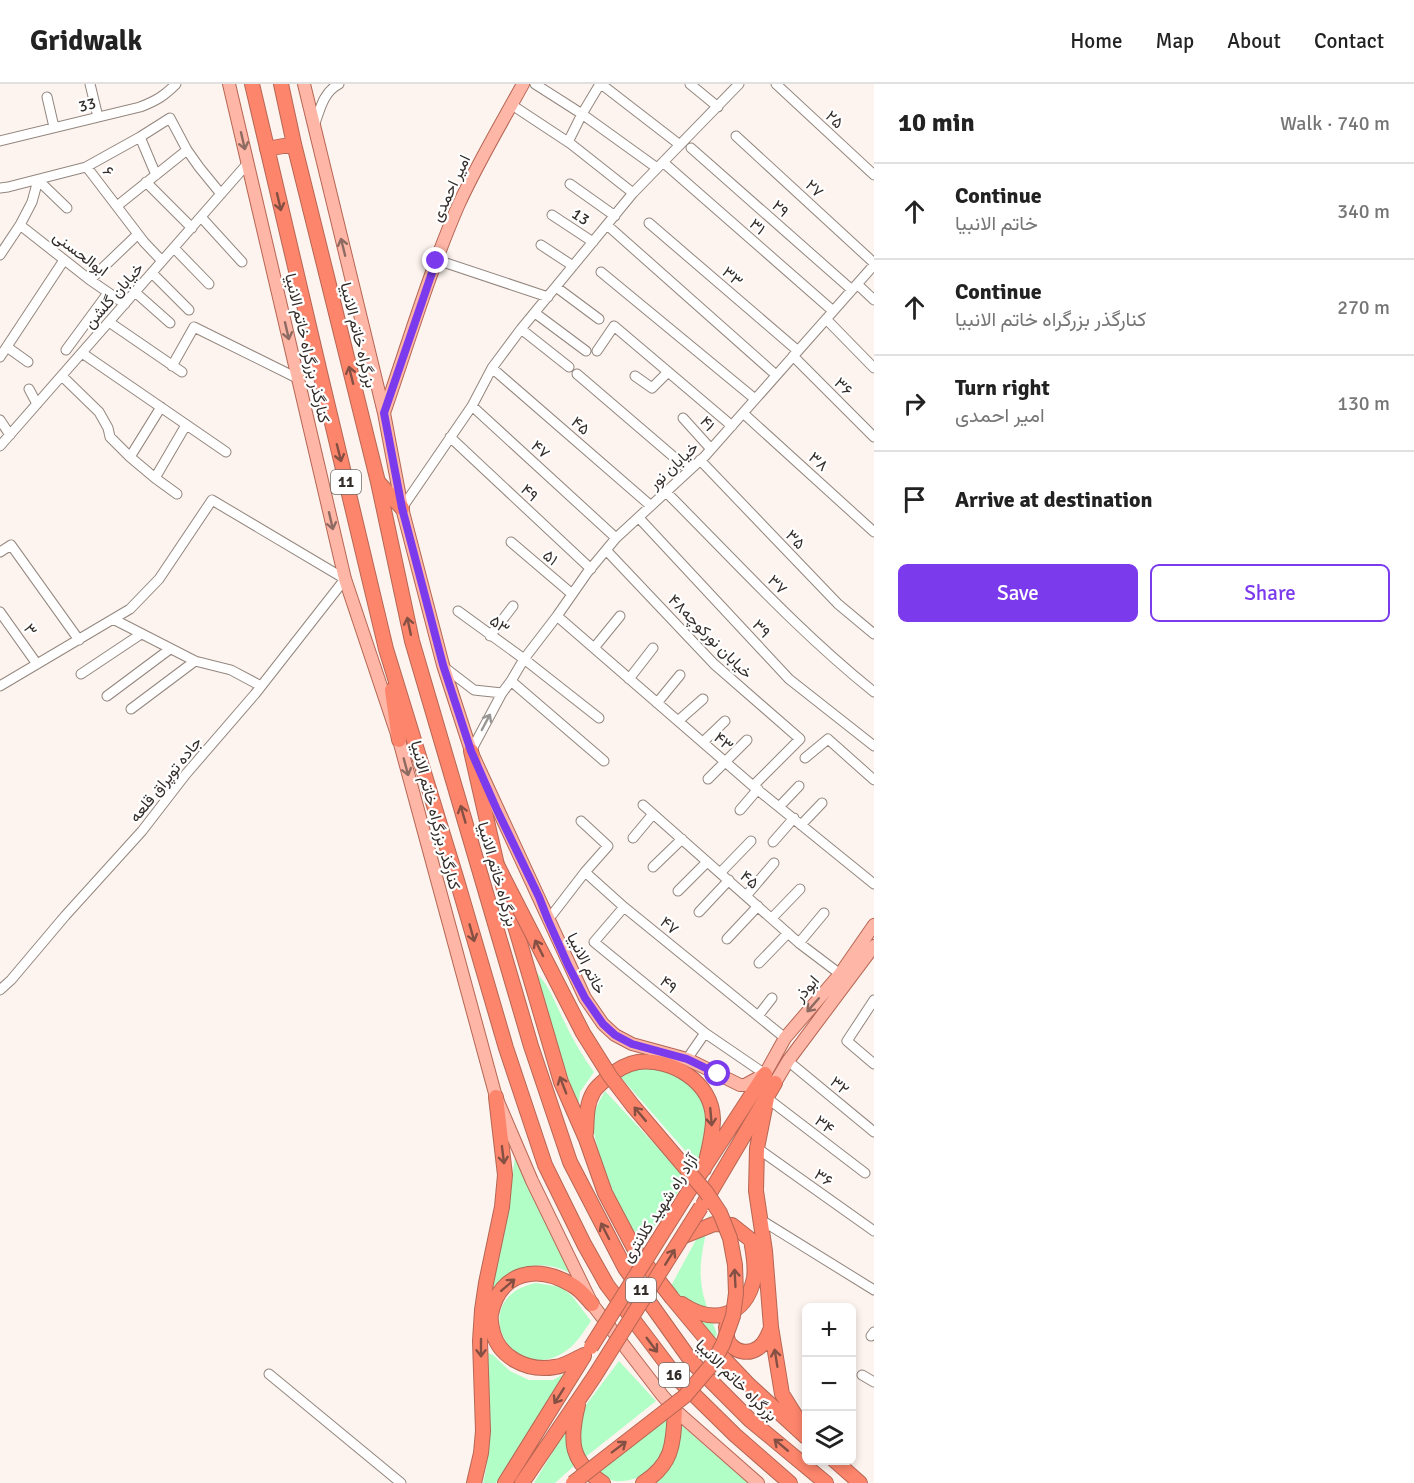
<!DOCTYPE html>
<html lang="en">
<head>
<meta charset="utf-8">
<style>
	body { margin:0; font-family:Signika,Vazirmatn,sans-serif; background:#f6f6f6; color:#222 }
	.controls { position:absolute; right:18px; bottom:18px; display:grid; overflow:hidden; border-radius:9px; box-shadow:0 3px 9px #0003 }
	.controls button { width:54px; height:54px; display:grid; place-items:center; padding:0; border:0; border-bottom:2px solid #e0e0e0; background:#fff; color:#222; font:30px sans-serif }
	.stop { position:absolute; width:18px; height:18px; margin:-14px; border:4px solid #7c3aed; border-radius:50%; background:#fff }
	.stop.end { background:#7c3aed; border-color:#fff; box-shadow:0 2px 6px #0008 }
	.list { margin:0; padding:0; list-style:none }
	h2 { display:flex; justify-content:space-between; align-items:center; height:78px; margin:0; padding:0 24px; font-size:26px }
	h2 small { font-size:20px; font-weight:400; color:#767676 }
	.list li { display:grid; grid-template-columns:39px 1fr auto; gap:18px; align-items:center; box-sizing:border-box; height:96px; padding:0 24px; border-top:2px solid #e0e0e0 }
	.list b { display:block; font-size:22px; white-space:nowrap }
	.list p { margin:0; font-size:20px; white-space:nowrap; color:#767676 }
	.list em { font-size:20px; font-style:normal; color:#767676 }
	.actions { display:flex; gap:12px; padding:18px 24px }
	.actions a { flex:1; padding:14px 0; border:2px solid #7c3aed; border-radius:9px; text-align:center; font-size:21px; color:#7c3aed }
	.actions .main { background:#7c3aed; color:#fff }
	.icon { flex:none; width:33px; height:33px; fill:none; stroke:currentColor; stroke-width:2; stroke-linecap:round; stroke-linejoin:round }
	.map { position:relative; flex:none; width:874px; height:1399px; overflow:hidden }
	header { display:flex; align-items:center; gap:36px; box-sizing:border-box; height:84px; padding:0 30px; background:#fff; border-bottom:2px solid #e0e0e0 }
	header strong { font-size:28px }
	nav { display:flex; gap:33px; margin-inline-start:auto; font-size:21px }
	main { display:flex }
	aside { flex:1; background:#fff }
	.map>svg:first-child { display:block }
	.green { fill:#b1fec6 }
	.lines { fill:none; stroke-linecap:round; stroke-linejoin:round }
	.minor-casing { stroke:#93867e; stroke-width:11 }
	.major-casing { stroke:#b66654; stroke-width:14 }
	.highway-casing { stroke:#b66654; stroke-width:16 }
	.minor { stroke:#fff; stroke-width:9 }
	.major { stroke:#feb6a6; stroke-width:12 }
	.highway { stroke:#fd856b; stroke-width:14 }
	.highway-bridge-casing { stroke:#b66654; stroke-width:16; stroke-linecap:butt }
	.highway-bridge { stroke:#fd856b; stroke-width:14 }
	.oneway { stroke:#8e6b62 }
	.oneway2 { stroke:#845044 }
	.oneway3 { stroke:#999694 }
	.route { stroke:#7c3aed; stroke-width:8 }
	.labels { text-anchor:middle; stroke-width:4.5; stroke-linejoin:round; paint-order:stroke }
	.shield { fill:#fff; stroke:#706c6a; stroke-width:1.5 }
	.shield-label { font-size:15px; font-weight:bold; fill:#332d2a }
	.street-label { font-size:16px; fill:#332d2a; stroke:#fff }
</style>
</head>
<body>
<header>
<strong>Gridwalk</strong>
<nav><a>Home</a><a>Map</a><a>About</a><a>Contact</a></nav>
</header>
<main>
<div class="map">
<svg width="874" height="1399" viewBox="0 0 874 1399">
	<rect width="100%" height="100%" fill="#fdf4ef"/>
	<!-- green -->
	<path class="green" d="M534,886c15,14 22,35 31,53 8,17 18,34 29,49l-14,20 -2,17z
		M661,983c8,4 18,8 25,13 11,9 20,28 22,42 1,12 -6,30 -12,41l-78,-89 9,-4z
		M605,1007l82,88 -44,64c-6,-9 -14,-18 -19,-28 -10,-19 -32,-73 -31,-94 0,-11 7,-20 12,-30z
		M515,1074l58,117c-31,-20 -68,-8 -85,24l19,-93z
		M710,1130c-4,22 -11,43 -9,66 1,18 10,37 16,54l-2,4 -22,-24 -22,-28z
		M536,1199l25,4 11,9 19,25c-6,8 -12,19 -20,26 -57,48 -109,-49 -35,-64z
		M486,1268l7,3 17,16 19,9h24l16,-9 -73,112h-13c11,-43 4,-87 3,-131z
		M619,1277l37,40 -73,58 -6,-24 6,-26z
		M668,1332c-1,9 1,20 -1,28 -5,23 -28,39 -52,37 -6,-1 -12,-5 -17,-8z
		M680,1340l68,59h-91l15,-17 7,-28z
		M566,1346c0,15 0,23 9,35l-20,18h-21z"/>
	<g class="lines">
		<!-- minor casing -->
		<g class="minor-casing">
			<path id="minor" d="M90,0l8,33
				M535,0l47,30 75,54
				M601,0l79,61
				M690,0l28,23
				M776,0l98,91
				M47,13l7,30
				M512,21l59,39 62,49
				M314,42c6,-16 9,-34 25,-42
				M736,52l138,127
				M140,53l16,38
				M0,57l140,-34c16,-6 24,-11 36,-23
				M568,58l14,-28 18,-30
				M691,64l161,142
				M664,79l169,148
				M86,83l54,-30 30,-19 17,32 12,17 22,27
				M146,98l46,46
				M570,100l45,32
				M0,104l8,-1 78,-20 3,3 55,72 18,19
				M117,122l70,-56
				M552,131l41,27
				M201,133l41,45
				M649,139l149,128
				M20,141l70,55 35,24
				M607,141l169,150
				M541,161l32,21
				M174,164l35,36
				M0,171l20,-30 12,-23 6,-22 29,28
				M437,176l111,37
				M601,188l154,127
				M152,189l37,37
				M90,196l48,-46
				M857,200l17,16
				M556,203l43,32
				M135,208l35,31
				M535,229l51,38
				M826,235l48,49
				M109,238l73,50
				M521,245l48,38
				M7,263l21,15
				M66,266l42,-57
				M597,267l17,-25 118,100
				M82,269l144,99
				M793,272l81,81
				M0,273l64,-97
				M172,282l22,-39 105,52
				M492,284l159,138
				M577,290l112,96
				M62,292l37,36 9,16 2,9 20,20 25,21 22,16
				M635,292l17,12 16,-16
				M29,305l8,15
				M472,322l144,132
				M743,329l131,119
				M683,334l28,31
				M0,336l10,15
				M450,353l141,132
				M0,362l248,-283
				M130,373l31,-50
				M700,376l138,144 36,30
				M155,394l31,-53
				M666,408c68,68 133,140 208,200
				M402,424l70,-102 20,-38 29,-39 112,-136 106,-109
				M639,434l150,161 85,67
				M511,458l61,52
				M606,466l108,114 86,75 -47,47
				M0,468l11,-7 68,95
				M458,527l66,48 75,59
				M0,528l37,52
				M557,532l196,170 121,98
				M113,535l82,42 36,9 30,16
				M490,552l23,-30
				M594,564l26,-32
				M444,583l30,23 28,3
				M81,590l60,-40
				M629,595l24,-31
				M511,597l93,80
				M0,602l130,-77 29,-30 53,-79 133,79 -90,115 -69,80 -44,57 -77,85 -54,64 -11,10
				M107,612l63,-47
				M657,619l23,-28
				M131,625l64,-48
				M678,637l25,-22
				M703,658l22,-21
				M471,667l31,-58 9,-12 13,-22 33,-43 30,-43 29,-35 89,-82 169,-191
				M805,674l23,-19 46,41
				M708,695l39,-39
				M643,721l156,138 41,31
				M779,723l20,-21
				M740,726l18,-21
				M581,737l27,25 -23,26
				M801,741l21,-22
				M633,754l20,-24
				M773,758l21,-24
				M653,783l29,-28
				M720,789l31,-32
				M678,807l29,-29
				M746,812l28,-33
				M624,823l-30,35 111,91 60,41
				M699,828l30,-32
				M772,834l28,-29
				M548,836l37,-48 39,35 161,131
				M727,855l31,-33
				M799,859l25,-30
				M759,879l29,-30
				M874,916l-27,41 27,23
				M758,932l14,-18
				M687,975l18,-26
				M788,977l86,71
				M767,1014l98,75
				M757,1064l117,83
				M761,1136l113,70
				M871,1252l3,-4
				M269,1290l132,109
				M862,1291l12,7"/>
		</g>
		<!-- major casing -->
		<g class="major-casing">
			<path id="major" d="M229,0l116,495 54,161 97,357 36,84 60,123 70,91 13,15 83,73
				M304,0l80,329 18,95 41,157 28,86 114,247 18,26 12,11 17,9 55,15 53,26h5l20,-11 20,-36 55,-64 34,-49
				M384,329c24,-69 45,-140 74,-207 19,-42 43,-82 65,-122
				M775,999l13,-22 86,-115"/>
		</g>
		<!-- highway casing -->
		<g class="highway-casing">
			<path id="highway" d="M252,0l69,293 65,272 70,228 50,171 39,117 39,79 23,41 71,94 57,56 55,48
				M281,0l13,60 84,338 34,159 119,405 39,116 55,106 67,94 58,58 76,63
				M267,65l27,-5
				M379,399l23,25
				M392,606l7,50
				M471,667l26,114 64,217 25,57 19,54 30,57 37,48 40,48 37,39 57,52
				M767,1014l-10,50 -1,43 9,60 6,76 11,67 15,24 8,9
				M586,1049c1,-14 0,-28 7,-40 3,-6 9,-10 13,-14 9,-8 19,-15 32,-17 34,-4 74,20 75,57 0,16 -5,34 -9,50
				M687,1110l78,-120
				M704,1119l71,-120
				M682,1220c31,21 64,13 72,-26 2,-13 -1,-26 -3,-38l-19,-15 -18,-1 -30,12
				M726,1243c1,6 0,14 5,18 7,8 19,9 27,3 7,-4 10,-13 13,-20
				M584,1271c-9,4 -19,11 -29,12 -28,5 -58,-10 -63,-39 -1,-5 -2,-9 -1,-14 9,-43 47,-50 81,-29 8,4 14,12 20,19
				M578,1321c-9,36 -8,57 25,78
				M834,1376l26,23
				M474,1399l7,-30 2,-22 -3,-90 2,-31 4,-27 16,-76 3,-32 -9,-78
				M505,1399l79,-127
				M522,1399l72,-106
				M643,1399c31,-20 30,-40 32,-73"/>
		</g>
		<!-- minor -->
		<use href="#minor" class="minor"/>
		<!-- major -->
		<use href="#major" class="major"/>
		<!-- highway -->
		<use href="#highway" class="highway"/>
		<!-- highway-bridge casing -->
		<g class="highway-bridge-casing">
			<path id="highway-bridge" d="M497,781l86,168 27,43 23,30 73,86 14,21 10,25 5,27 1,28 -3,23 -10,28 -10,19 -28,33 -112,87
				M591,1263l96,-153
				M594,1293l107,-170"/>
		</g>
		<!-- highway-bridge -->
		<use href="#highway-bridge" class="highway-bridge"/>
	</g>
	<!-- one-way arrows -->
	<defs><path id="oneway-shaft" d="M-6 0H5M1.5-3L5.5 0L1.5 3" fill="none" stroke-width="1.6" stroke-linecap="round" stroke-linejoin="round" transform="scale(1.5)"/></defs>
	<g class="oneway">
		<use href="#oneway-shaft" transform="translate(243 57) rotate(77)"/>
		<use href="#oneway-shaft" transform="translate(343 163) rotate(-104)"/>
		<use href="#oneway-shaft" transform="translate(287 247) rotate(77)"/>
		<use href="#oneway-shaft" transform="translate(331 437) rotate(77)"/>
		<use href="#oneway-shaft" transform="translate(406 683) rotate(75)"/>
		<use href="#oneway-shaft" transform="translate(813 921) rotate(131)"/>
	</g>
	<g class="oneway2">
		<use href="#oneway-shaft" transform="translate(279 118) rotate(77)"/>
		<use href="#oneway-shaft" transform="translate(351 291) rotate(-104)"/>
		<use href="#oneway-shaft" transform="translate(339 369) rotate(76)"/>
		<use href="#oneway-shaft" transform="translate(409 542) rotate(-102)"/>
		<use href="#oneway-shaft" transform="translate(463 730) rotate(-106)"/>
		<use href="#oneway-shaft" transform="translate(472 849) rotate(74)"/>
		<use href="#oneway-shaft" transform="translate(539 864) rotate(-117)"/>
		<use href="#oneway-shaft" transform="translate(563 1001) rotate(-111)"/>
		<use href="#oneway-shaft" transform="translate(640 1030) rotate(-130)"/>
		<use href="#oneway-shaft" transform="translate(711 1033) rotate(85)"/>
		<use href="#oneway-shaft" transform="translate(503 1071) rotate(83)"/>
		<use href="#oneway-shaft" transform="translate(605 1147) rotate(-117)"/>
		<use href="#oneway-shaft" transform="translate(670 1173) rotate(-58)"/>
		<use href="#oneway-shaft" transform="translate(735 1194) rotate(-93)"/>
		<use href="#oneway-shaft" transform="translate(508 1201) rotate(-41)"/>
		<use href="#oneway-shaft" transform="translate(652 1261) rotate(53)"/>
		<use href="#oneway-shaft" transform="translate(481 1264) rotate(90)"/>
		<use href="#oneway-shaft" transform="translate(776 1274) rotate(-99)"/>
		<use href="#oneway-shaft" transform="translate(559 1312) rotate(122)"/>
		<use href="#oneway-shaft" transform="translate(781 1361) rotate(-140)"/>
		<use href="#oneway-shaft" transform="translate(619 1363) rotate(-37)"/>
	</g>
	<use class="oneway3" href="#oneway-shaft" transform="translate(486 638) rotate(-62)"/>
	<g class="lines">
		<!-- route -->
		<path class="route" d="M436,177l-52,152 18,95 41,157 28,86 26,59 42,87 9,23 20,45 17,33 18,26 12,11 17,9 55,15 31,15"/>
	</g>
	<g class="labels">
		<!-- shield labels -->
		<g class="shield">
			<rect x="331" y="386" width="30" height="24" rx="4.5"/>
			<rect x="626" y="1194" width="30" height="24" rx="4.5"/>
			<rect x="659" y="1279" width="30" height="24" rx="4.5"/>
		</g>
		<g class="shield-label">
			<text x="346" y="403">11</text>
			<text x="641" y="1211">11</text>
			<text x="674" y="1296">16</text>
		</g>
		<!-- street labels -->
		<g class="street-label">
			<text transform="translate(87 20) rotate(-14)" y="6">33</text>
			<text transform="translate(835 35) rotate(43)" y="6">۲۵</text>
			<text transform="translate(109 87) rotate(53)" y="6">۶</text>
			<text transform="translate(450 104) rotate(-65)" y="6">امیر احمدی</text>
			<text transform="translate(815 104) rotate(43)" y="6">۲۷</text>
			<text transform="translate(781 124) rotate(42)" y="6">۲۹</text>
			<text transform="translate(581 132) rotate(34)" y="6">13</text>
			<text transform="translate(758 142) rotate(41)" y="6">۳۱</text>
			<text transform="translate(81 169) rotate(37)" y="6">ابوالحسنی</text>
			<text transform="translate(733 192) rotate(41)" y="6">۳۳</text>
			<text transform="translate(113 211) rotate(-49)" y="6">خیابان گلشن</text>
			<text transform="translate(359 251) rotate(76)" y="6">بزرگراه خاتم الانبیا</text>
			<text transform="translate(308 264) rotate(77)" y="6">کنارگذر بزرگراه خاتم الانبیا</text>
			<text transform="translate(844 302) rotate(45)" y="6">۳۶</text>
			<text transform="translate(708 339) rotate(48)" y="6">۴۱</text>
			<text transform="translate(581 341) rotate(41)" y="6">۴۵</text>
			<text transform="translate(541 365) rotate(42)" y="6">۴۷</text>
			<text transform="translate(819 377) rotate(42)" y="6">۳۸</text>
			<text transform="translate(673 381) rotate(-43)" y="6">خیابان نور</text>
			<text transform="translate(530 408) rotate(43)" y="6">۴۹</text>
			<text transform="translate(796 455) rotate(46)" y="6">۳۵</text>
			<text transform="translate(551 473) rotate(40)" y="6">۵۱</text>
			<text transform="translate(778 500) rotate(45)" y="6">۳۷</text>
			<text transform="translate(500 540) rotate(36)" y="6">۵۳</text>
			<text transform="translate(762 544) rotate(47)" y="6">۳۹</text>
			<text transform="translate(31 545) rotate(55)" y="6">۳</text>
			<text transform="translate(711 552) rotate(45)" y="6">خیابان نورکوچه۴۸</text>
			<text transform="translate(724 657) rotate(41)" y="6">۴۳</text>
			<text transform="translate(165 695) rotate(-51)" y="6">جاده توپراق قلعه</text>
			<text transform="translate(436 731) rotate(75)" y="6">کنارگذر بزرگراه خاتم الانبیا</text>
			<text transform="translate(498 790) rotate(74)" y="6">بزرگراه خاتم الانبیا</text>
			<text transform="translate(750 795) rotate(41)" y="6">۴۵</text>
			<text transform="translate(670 841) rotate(39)" y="6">۴۷</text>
			<text transform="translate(587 879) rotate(63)" y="6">خاتم الانبیا</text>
			<text transform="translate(669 900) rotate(39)" y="6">۴۹</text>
			<text transform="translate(806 904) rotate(-49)" y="6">ابوذر</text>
			<text transform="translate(840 1001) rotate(40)" y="6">۳۲</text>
			<text transform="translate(825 1040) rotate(38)" y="6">۳۴</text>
			<text transform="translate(824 1093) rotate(35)" y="6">۳۶</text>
			<text transform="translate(659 1124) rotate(-57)" y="6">آزاد راه شهید کلانتری</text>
			<text transform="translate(737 1296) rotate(45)" y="6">بزرگراه خاتم الانبیا</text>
		</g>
	</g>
</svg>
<div class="controls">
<button>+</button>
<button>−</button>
<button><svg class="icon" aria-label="layers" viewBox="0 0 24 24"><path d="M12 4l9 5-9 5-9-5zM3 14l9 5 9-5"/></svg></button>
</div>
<div class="stop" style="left:718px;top:990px"></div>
<div class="stop end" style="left:436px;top:177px"></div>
</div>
<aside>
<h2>10 min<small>Walk · 740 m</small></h2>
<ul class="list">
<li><svg class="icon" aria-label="ahead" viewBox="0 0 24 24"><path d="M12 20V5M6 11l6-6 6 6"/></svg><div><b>Continue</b><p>خاتم الانبیا</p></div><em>340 m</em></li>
<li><svg class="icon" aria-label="ahead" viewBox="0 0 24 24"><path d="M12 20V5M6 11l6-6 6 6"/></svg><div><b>Continue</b><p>کنارگذر بزرگراه خاتم الانبیا</p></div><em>270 m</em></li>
<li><svg class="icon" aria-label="right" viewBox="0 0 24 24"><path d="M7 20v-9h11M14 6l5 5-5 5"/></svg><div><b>Turn right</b><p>امیر احمدی</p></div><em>130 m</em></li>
<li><svg class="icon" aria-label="arrive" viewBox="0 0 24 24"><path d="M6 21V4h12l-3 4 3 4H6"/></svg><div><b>Arrive at destination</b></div></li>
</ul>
<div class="actions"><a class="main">Save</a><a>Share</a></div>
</aside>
</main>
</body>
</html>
